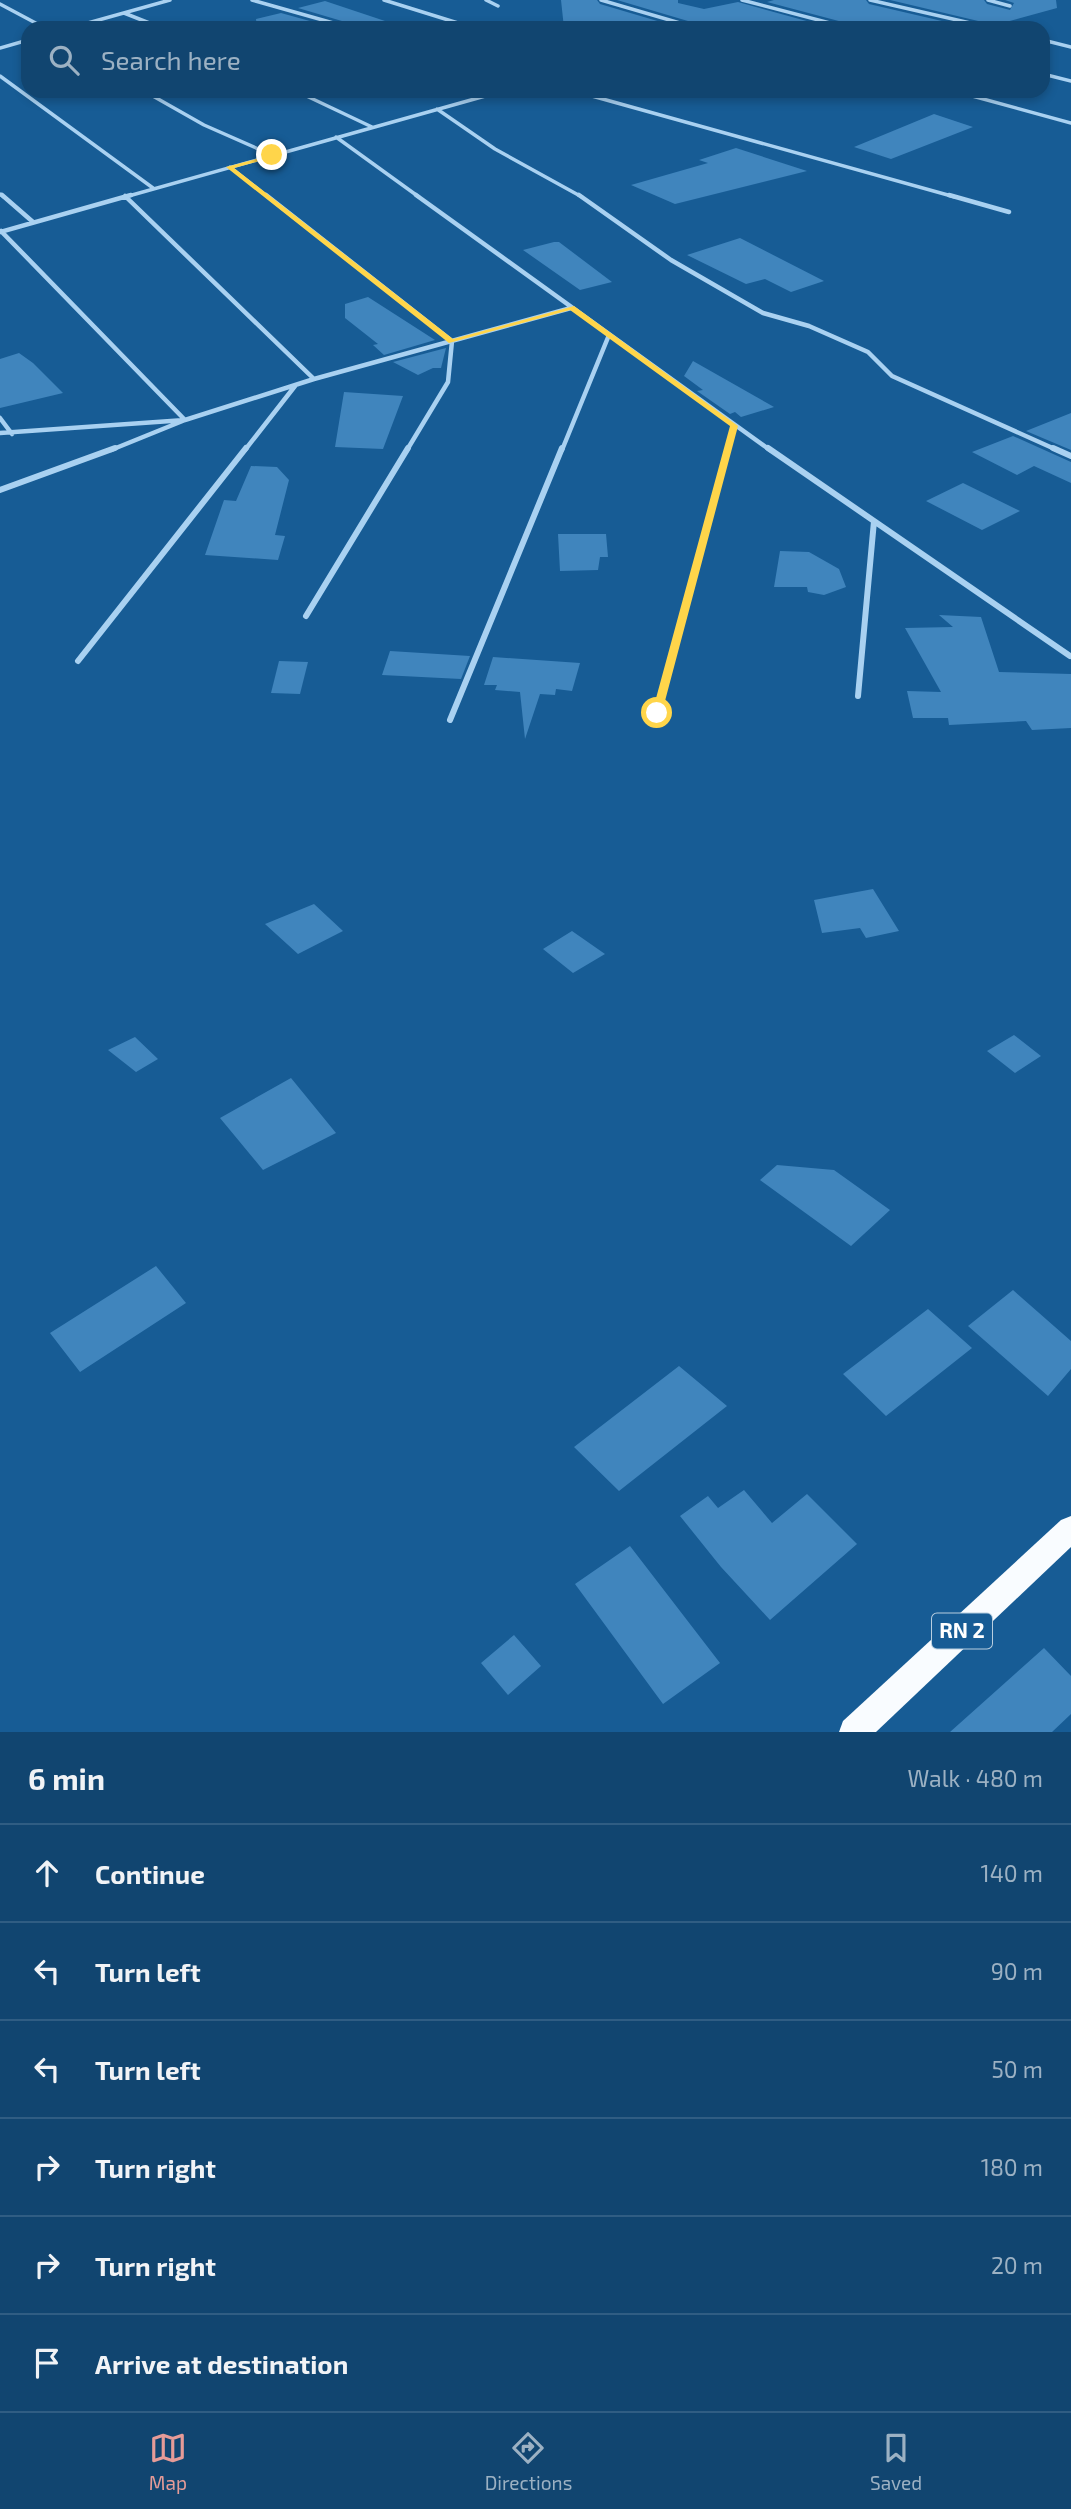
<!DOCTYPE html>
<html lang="en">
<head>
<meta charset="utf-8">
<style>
	body { margin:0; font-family:"Exo 2",sans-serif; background:#1e4f78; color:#f1f3f6 }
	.stop { position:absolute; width:21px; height:21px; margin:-16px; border:5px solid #ffd54a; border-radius:50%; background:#fff }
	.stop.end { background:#ffd54a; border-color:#fff; box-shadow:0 2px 7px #0008 }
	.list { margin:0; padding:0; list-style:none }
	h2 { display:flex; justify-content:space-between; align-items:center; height:91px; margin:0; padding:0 28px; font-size:30px }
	h2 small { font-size:23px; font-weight:400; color:#9cb1c3 }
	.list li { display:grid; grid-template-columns:46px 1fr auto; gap:21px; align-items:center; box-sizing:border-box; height:98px; padding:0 28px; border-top:2px solid #305d83 }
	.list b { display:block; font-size:26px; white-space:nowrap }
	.list em { font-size:23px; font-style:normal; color:#9cb1c3 }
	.icon { flex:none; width:38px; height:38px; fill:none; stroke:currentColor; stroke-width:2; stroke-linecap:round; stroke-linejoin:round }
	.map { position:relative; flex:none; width:1071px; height:1732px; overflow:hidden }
	.search { position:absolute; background:#114570; box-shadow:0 4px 10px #0003; left:21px; right:21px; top:21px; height:77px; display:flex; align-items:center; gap:18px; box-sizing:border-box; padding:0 24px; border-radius:21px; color:#9cb1c3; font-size:26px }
	.sheet { height:679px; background:#114570 }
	nav { display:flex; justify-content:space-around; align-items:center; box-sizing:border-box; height:98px; border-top:2px solid #305d83; background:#114570; font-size:19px; color:#9cb1c3 }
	nav a { display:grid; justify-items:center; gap:4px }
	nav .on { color:#e69b98 }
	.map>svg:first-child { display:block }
	.building { fill:#4085bd }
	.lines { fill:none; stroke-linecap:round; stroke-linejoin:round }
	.minor-far2 { stroke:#a9d1f1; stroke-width:3.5 }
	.minor-far1 { stroke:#a9d1f1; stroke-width:4.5 }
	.minor { stroke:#a9d1f1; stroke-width:6 }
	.trunk { fill:#f9fcff; fill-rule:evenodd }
	.route { fill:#ffd54a }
	.labels { text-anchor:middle; stroke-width:6; stroke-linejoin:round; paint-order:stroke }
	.shield { fill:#175c95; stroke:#b9cedf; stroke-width:2 }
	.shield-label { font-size:21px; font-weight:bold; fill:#fff }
</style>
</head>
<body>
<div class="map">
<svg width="1071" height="1732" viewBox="0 0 1071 1732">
	<rect width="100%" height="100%" fill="#175c95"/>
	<!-- building -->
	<path class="building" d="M561,0h36l3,4 81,24h-117z
		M617,0h61v3l26,6 34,-7 94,26h-131l-3,-4z
		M774,0h92l3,4 103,24h-119l-3,-4 -83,-22z
		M890,0h94l3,4 23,6 4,-7 -9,-3h51l1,8 -62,17z
		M325,1l66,22 -1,5h-35l-3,-4 -54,-16z
		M281,13l54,15h-78l-1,-9z
		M934,114l39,13 -82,32 -37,-12z
		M736,148l71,23 -132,33 -44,-19 77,-22 -9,-3z
		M740,238l84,43 -33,11 -26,-13 -19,5 -59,-29z
		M554,242h5l53,40 -32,8 -57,-40z
		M368,297l67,43 -51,15 -11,-10 5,-1 -33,-26v-14z
		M446,348l-5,20h-8l-15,7 -25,-13z
		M19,353l14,10 30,30 -63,15v-49z
		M693,361l74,42 7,4 -33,10 -6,-5 -5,2 -33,-23 6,-1 -19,-14z
		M344,392l59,4 -20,53 -48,-2z
		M1071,413v37l-45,-19z
		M1013,436l58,26v21l-37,-17 -17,9 -45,-23z
		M251,466l26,1 12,13 -14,55 10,1 -7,24 -73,-5 19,-55 12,1z
		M963,483l57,28 -38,19 -56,-29z
		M558,534h48l2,23h-8l-2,13 -38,1z
		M780,551l29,1 30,17 7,18 -22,8 -16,-3 -1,-5h-33z
		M939,615l42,2 18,55 72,2v54l-39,2 -6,-9 -77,4 -1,-7h-35l-6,-27 34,1 -36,-64 48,-1z
		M390,651l80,5 -9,23 -79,-4z
		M493,657l87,6 -8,28 -16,-2 -1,6 -15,-1 -15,45 -5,-47 -25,-2 2,-5h-13z
		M279,661l29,1 -8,32 -29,-1z
		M873,889l26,42 -33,7 -6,-10 -38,5 -8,-33z
		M314,904l29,27 -45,23 -33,-30z
		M572,931l33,23 -32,19 -30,-24z
		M1014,1035l27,21 -26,17 -28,-22z
		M135,1037l23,22 -22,13 -28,-22z
		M291,1078l45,55 -73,37 -43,-52z
		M777,1165l57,5 56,40 -39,36 -91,-66z
		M156,1266l30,37 -106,69 -30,-39z
		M1013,1290l58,51v28l-23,27 -80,-70z
		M928,1309l44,39 -86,68 -43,-42z
		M679,1366l48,40 -108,85 -45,-44z
		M744,1490l28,33 35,-29 50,50 -87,76 -49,-53 -41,-51 28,-20 10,12z
		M630,1546l90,117 -57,41 -88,-120z
		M514,1635l27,31 -33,29 -27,-32z
		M1044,1648l27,28v38l-19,18h-102z"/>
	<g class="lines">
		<!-- minor-far2 -->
		<path class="minor-far2" d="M252,0l99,28
			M384,0l90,28
			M486,0l12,6
			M601,0l96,28
			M742,0l107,28
			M870,0l122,28
			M988,0l22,6
			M0,4l45,24
			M124,13l38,15
			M70,28l100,-28
			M1043,40l28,7
			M0,48l28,-8
			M1043,74l28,7
			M0,76l153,112
			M144,91l60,34 68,30
			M296,91l76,36
			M574,91l381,106
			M954,91l117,32
			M437,109l58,40 87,48
			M336,137l83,60
			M230,167l38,30
			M0,194l4,3
			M125,197l378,-106"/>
		<!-- minor-far1 -->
		<path class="minor-far1" d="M2,195l31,27
			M266,195l186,146 -4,41 -41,68
			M416,195l354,255
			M579,195l92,65 92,53 46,13 59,26 24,24 165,74
			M949,195l60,17
			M125,196l189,183
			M1,231l184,189 -74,30
			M0,232l131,-37
			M0,418l12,16
			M0,433l185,-13 129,-41 257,-71
			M245,450l50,-64
			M562,450l47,-115
			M728,450l6,-24"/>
		<!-- minor -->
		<path class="minor" d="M768,448l106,73 -16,175
			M1053,448l18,8
			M0,490l115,-42
			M874,521l196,135
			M306,616l102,-168
			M78,661l168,-213
			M657,713l71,-265
			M450,720l112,-272"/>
		<!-- trunk -->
		<path class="trunk" d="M1071,1516v31l-195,185h-37l4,-11 218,-201z"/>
	</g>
	<!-- route -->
	<path class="route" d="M274,154v3l-40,11 219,171 121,-33 164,120 -77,290 -9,-3 78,-287 -160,-116 -121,33 -223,-176z"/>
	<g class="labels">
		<!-- shield labels -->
		<rect class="shield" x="932" y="1613.5" width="60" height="35" rx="5"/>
		<g class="shield-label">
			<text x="962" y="1638">RN 2</text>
		</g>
	</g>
</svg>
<div class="stop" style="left:657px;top:713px"></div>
<div class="stop end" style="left:272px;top:155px"></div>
<div class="search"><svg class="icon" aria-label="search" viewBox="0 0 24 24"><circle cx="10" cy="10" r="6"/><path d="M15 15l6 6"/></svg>Search here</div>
</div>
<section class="sheet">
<h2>6 min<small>Walk · 480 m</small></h2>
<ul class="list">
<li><svg class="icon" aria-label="ahead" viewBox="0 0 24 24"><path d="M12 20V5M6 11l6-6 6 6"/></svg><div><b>Continue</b></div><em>140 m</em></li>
<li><svg class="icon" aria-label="left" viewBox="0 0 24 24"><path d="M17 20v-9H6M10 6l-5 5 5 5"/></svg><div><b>Turn left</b></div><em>90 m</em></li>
<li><svg class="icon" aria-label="left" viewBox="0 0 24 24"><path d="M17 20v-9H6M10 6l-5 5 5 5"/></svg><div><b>Turn left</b></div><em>50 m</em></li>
<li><svg class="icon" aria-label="right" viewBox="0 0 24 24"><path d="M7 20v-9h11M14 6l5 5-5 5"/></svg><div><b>Turn right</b></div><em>180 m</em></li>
<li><svg class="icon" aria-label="right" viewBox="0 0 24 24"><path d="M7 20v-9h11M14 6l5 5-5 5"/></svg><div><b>Turn right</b></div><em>20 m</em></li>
<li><svg class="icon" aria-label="arrive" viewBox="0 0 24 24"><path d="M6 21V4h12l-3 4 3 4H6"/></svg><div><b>Arrive at destination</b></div></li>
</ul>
</section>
<nav>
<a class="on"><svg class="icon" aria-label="map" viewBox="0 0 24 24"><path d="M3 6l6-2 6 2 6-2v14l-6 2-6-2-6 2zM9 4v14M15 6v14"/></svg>Map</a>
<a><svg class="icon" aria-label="directions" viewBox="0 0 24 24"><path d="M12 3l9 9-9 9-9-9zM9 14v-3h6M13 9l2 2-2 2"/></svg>Directions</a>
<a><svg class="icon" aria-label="saved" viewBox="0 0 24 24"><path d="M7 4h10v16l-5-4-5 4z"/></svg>Saved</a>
</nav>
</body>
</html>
